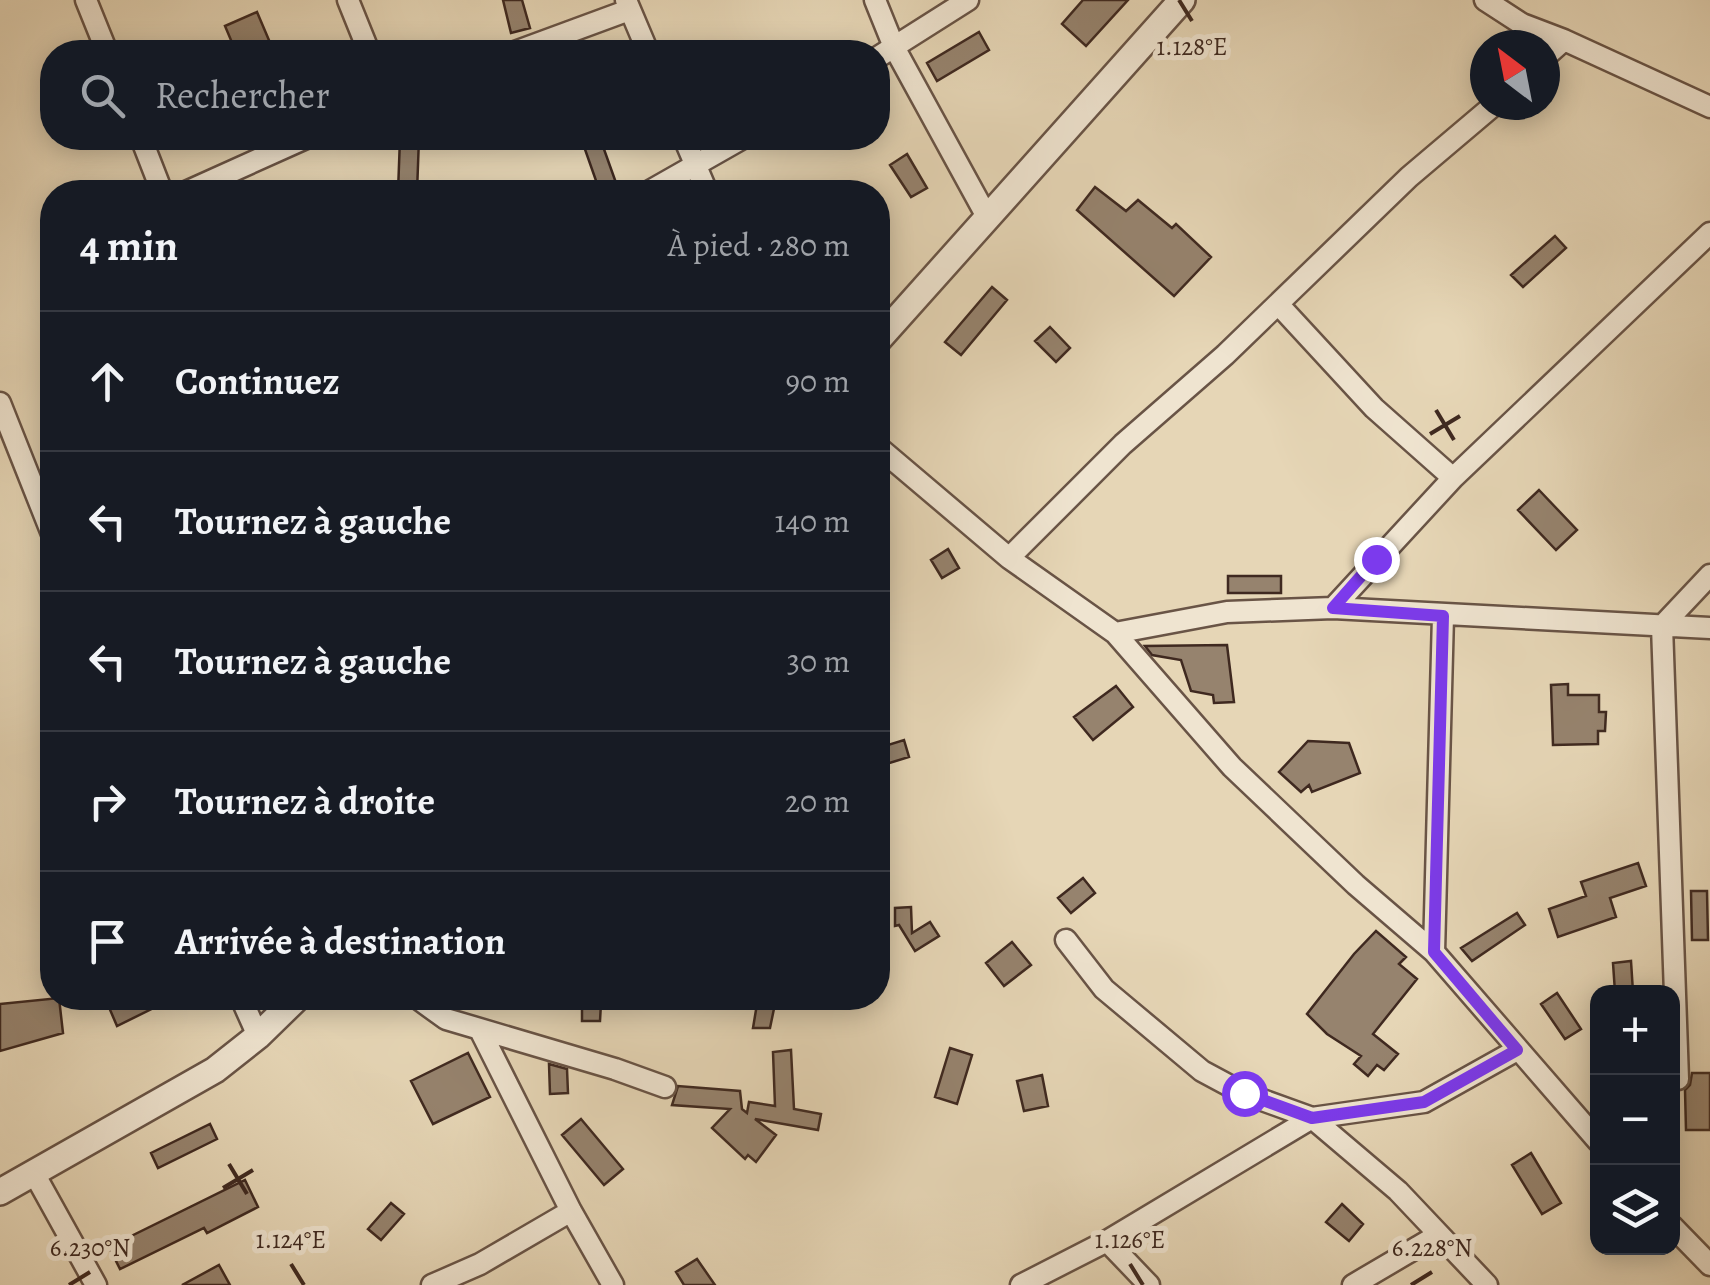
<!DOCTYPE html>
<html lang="fr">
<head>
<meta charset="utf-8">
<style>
	body { margin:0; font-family:Alegreya,serif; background:#242831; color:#f1f3f6 }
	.controls { position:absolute; right:30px; bottom:30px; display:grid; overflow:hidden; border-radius:20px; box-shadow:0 5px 25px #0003 }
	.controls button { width:90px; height:90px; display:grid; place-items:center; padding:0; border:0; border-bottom:2px solid #363941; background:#171b24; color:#f1f3f6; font:50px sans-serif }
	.compass { position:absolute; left:1470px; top:30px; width:90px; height:90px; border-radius:50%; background:#171b24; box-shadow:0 5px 25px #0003; rotate:328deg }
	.stop { position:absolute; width:30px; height:30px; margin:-22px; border:8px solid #7c3aed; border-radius:50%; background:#fff }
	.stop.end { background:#7c3aed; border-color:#fff; box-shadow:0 2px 10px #0008 }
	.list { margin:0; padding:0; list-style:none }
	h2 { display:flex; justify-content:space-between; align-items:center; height:130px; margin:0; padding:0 40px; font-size:42px }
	h2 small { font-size:32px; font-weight:400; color:#9ea1a6 }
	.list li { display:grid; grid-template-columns:65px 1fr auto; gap:30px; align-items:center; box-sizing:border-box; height:140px; padding:0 40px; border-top:2px solid #363941 }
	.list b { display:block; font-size:38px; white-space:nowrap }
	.list em { font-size:32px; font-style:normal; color:#9ea1a6 }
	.icon { flex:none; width:55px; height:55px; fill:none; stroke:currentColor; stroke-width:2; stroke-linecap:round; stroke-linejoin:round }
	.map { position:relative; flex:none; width:1710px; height:1285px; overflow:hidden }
	.search { position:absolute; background:#171b24; box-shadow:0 5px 25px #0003; left:40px; top:40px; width:850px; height:110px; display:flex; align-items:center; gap:25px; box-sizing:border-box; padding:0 35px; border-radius:40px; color:#9ea1a6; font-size:38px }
	.panel { position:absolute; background:#171b24; box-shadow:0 5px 25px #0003; left:40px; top:180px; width:850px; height:830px; border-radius:40px }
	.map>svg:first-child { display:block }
	.building { fill:#96836e; stroke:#3f2920; stroke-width:2.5 }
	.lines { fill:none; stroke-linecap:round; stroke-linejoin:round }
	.minor-casing { stroke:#695446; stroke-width:25 }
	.tertiary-casing { stroke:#695446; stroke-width:30 }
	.minor { stroke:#efe4d0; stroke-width:20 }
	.tertiary { stroke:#efe4d0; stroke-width:25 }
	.route { stroke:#7c3aed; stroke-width:12 }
	.ticks { fill:none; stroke:#3f2920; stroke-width:4 }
	.ticks-label { font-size:25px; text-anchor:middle; fill:#3f2920; stroke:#efe4d0; stroke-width:10; stroke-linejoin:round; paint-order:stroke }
</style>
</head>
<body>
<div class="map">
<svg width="1710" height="1285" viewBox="0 0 1710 1285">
	<rect width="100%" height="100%" fill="#e6d6b6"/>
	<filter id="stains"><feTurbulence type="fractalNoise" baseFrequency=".002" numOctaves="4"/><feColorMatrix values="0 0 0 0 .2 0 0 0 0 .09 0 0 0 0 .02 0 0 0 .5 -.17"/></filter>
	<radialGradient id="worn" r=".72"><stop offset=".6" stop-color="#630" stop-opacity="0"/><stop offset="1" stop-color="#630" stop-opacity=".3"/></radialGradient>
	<!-- building -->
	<path class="building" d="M503,0h19l8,28 -19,5z
		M1083,0h45l-42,46 -24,-22z
		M257,12l17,40h-38l-11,-26z
		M979,32l10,18 -52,31 -10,-18z
		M400,138h19l-2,54h-19z
		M581,138h19l15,42 -11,12h-4z
		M907,154l20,34 -16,9 -21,-32z
		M1095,187l31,24 12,-11 34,28 4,-4 35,33 -37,39 -97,-86z
		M1555,236l11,12 -43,39 -12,-12z
		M992,287l15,13 -46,55 -16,-13z
		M1050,327l20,21 -14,14 -21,-21z
		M1539,490l38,40 -21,20 -38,-40z
		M948,549l11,19 -17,10 -11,-18z
		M1228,576h53v17h-53z
		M1227,645l7,57 -20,1 -1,-8 -22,-4 -10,-31 -29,-5 -7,-9z
		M1568,684v11h31v17h7l-1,19h-7v13l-45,1 -2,-60z
		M1116,686l17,21 -40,33 -19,-23z
		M904,740l5,17 -26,8 -5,-17z
		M1308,741l41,2 11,30 -48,19 -3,-7 -8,7 -22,-20z
		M1638,863l8,23 -36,12 6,19 -58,20 -9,-28 37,-13 -5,-14z
		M1083,878l12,15 -24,20 -13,-15z
		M1691,891h16l1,49h-16z
		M911,907l1,26 18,-11 9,14 -24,15 -16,-26 -4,1v-18z
		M1517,913l8,12 -53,36 -11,-13z
		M1376,931l30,26 -7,7 18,15 -44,55 25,20 -14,16 -7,-5 -9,11 -14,-12 7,-8 -34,-22 -20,-20 47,-60z
		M1012,942l19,23 -27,21 -18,-23z
		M1631,961l2,31h-18l-2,-29z
		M1557,993l24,36 -16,10 -24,-35z
		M59,998l4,35 -63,18v-47z
		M105,998h69l-57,28z
		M758,998l18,1 -6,29h-17z
		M582,1002l19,1 -1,18h-18z
		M950,1048l22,7 -15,49 -22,-7z
		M791,1050l3,59 27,5 -3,16 -63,-11 21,16 -20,27 -8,-7 -3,4 -33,-31 18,-19 -58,-4 6,-19 62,5 2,18 5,4 2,-11 26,4 -2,-54z
		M468,1053l22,44 -57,27 -22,-43z
		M549,1064l18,5 1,24 -18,1z
		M1692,1073h18v57h-24l-1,-40 5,-5z
		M1042,1075l6,31 -24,5 -7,-30z
		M581,1119l42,50 -19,16 -42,-50z
		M210,1124l7,15 -59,29 -7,-15z
		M1531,1153l30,50 -19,11 -30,-49z
		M245,1180l13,27 -51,26 -3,-5 -84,41 -11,-22z
		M391,1203l13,11 -23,26 -13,-11z
		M1342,1204l21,20 -14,17 -23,-19z
		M697,1259l18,26h-31l-8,-13z
		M219,1265l11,20h-48z"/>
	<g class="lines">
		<!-- minor casing -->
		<g class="minor-casing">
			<path id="minor" d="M86,0l21,52
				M348,0l21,52
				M626,0l22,52
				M875,0l19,47 92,168
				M1485,0l37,24 42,16 146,67
				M515,52l114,-42
				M878,57l90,-57
				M1545,57l19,-17
				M141,138l21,54
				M684,138l23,54
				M186,192l120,-54
				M648,192l95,-54
				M1278,304l96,104 79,70
				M0,403l52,131
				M878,447l131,111 106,75 117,134 124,118 78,67 164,189
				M1009,558l114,-114 102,-89 184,-178 85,-72
				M1333,608l120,-130 257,-245
				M1115,633l112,-21 106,-4 377,20
				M1066,940l38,49 98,82 41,22 69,25 86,73 89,94
				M1434,952l9,-336
				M241,998l17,38
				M417,998l29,21 169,50 50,18
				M481,1032l90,179 42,74
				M1678,1079l-16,-453 48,-51
				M35,1175l61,110
				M1672,1226l38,39
				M1107,1241l42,44
				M432,1285l48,-21 91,-53
				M1021,1285l86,-44 205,-123 112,-16 93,-52
				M1353,1285l85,-50"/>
		</g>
		<!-- tertiary casing -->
		<g class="tertiary-casing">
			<path id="tertiary" d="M878,340l304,-340
				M0,1192l215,-122 43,-34 39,-38"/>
		</g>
		<!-- minor -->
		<use href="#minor" class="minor"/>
		<!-- tertiary -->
		<use href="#tertiary" class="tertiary"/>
	</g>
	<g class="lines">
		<!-- route -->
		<path class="route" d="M1244,1093l68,25 112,-16 93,-52 -83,-98 9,-336 -110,-8 43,-49"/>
	</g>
	<!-- ticks -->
	<path class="ticks" d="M1179,0l13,21M1436,410l18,30M1430,434l30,-18M229,1164l18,30M223,1188l30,-18M291,1264l13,21M1130,1264l13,21M69,1285l21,-13M1411,1285l21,-13"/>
	<g class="ticks-label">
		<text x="1192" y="55">1.128°E</text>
		<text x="291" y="1248">1.124°E</text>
		<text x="1130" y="1248">1.126°E</text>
		<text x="90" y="1256">6.230°N</text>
		<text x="1432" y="1256">6.228°N</text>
	</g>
	<rect width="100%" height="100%" filter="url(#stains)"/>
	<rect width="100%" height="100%" fill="url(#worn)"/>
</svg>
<div class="controls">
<button>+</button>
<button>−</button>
<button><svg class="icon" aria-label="layers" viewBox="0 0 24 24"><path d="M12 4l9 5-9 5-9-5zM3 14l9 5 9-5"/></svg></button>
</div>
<svg class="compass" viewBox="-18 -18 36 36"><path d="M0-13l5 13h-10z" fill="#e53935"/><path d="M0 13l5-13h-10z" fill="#9ea1a6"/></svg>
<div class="stop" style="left:1244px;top:1093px"></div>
<div class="stop end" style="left:1376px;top:559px"></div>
<div class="search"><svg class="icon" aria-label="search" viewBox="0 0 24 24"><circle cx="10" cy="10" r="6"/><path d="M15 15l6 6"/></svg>Rechercher</div>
<section class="panel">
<h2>4 min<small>À pied · 280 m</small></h2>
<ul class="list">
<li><svg class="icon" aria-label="ahead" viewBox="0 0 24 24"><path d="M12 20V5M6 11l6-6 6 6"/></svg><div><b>Continuez</b></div><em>90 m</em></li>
<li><svg class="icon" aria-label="left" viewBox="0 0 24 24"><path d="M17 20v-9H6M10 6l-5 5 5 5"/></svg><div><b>Tournez à gauche</b></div><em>140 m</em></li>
<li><svg class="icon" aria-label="left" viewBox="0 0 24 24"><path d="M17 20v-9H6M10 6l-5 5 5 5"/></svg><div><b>Tournez à gauche</b></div><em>30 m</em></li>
<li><svg class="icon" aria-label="right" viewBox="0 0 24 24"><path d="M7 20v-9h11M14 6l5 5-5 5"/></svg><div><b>Tournez à droite</b></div><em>20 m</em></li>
<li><svg class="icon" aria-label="arrive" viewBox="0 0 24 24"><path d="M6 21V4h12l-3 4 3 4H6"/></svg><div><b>Arrivée à destination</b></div></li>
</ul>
</section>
</div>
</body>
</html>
